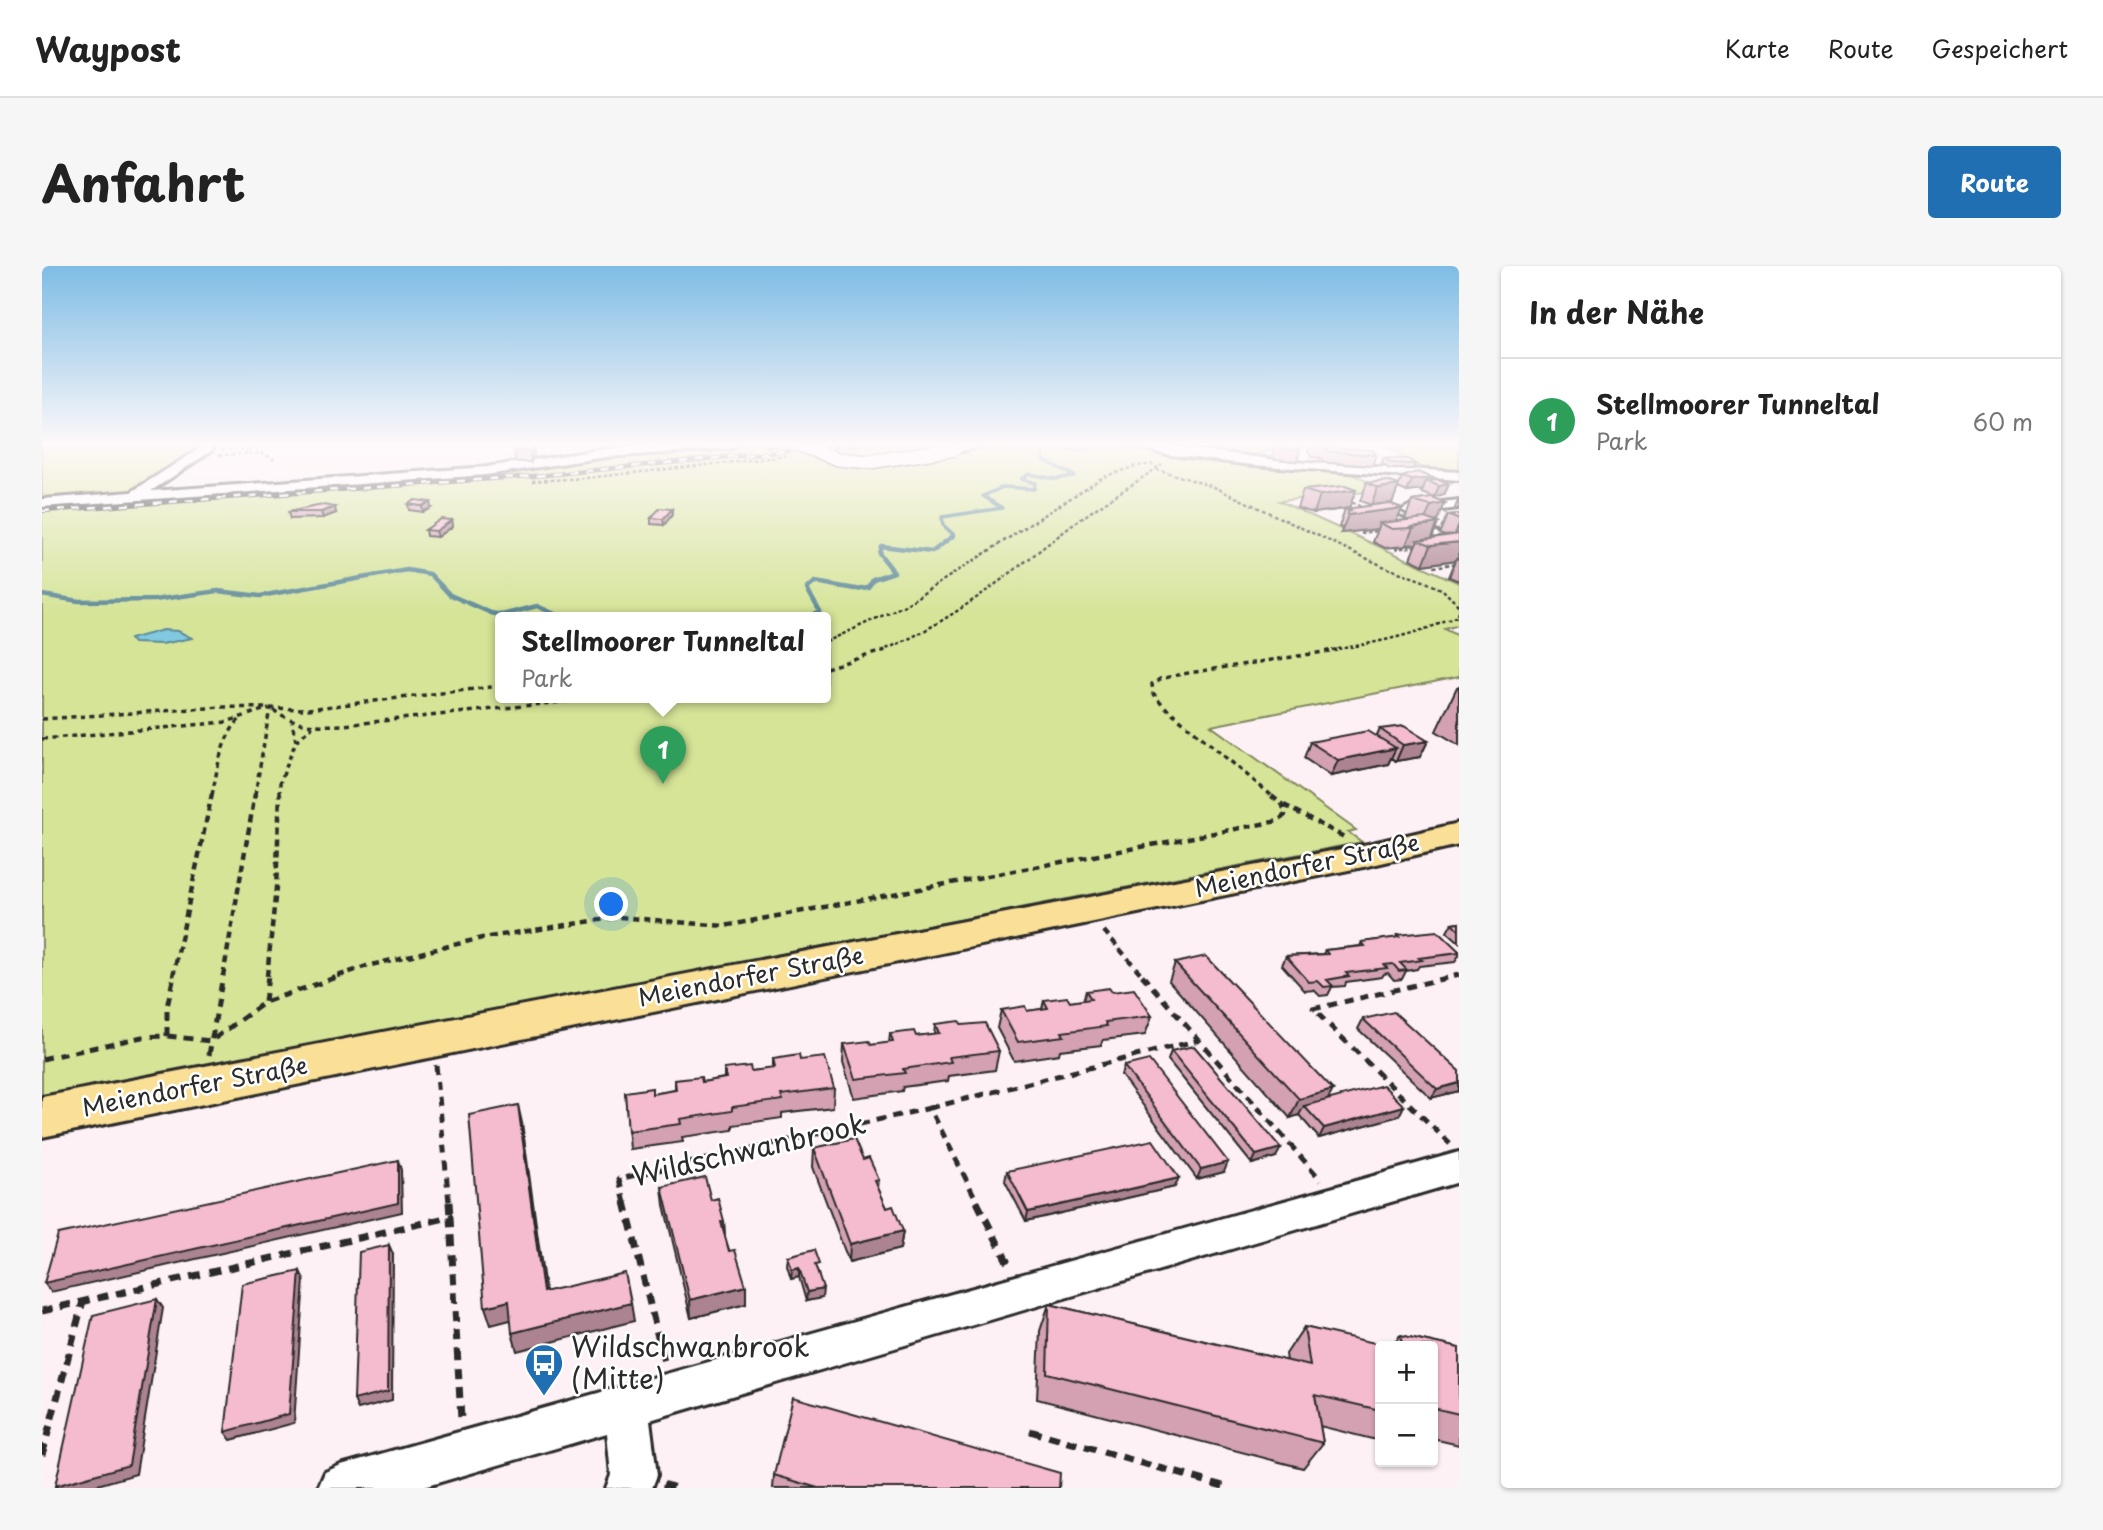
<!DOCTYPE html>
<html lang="de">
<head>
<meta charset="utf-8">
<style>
	body { margin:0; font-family:"Playpen Sans",sans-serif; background:#f6f6f6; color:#222 }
	.controls { position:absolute; right:21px; bottom:21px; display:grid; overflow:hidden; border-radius:7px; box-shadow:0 2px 5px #0004 }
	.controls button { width:63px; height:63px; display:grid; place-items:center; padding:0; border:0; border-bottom:2px solid #e0e0e0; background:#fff; color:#222; font:35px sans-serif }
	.you { position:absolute; left:570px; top:639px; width:24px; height:24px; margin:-18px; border:5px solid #fff; border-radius:50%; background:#1a73e8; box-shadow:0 0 0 10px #1a73e833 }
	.badge { display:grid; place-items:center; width:46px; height:46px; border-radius:50%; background:#1f6fb2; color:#fff; font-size:23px; font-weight:700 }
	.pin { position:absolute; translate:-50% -58px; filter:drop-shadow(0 2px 4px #0008) }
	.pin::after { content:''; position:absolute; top:37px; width:24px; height:21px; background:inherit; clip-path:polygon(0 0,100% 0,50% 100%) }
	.popup { position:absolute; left:453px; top:346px; width:336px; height:91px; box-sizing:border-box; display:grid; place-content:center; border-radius:7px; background:#fff; filter:drop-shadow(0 2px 5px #0005); font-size:23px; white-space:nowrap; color:#767676 }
	.popup b { font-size:26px; color:#222 }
	.popup::after { content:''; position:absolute; left:50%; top:100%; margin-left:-14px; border:14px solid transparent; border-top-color:#fff }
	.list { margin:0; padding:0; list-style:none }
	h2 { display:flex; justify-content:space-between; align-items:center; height:91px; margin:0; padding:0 28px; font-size:30px }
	h2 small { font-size:23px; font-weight:400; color:#767676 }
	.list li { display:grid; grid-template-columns:46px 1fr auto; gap:21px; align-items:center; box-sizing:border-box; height:126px; padding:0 28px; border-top:2px solid #e0e0e0 }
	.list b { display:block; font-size:26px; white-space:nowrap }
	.list p { margin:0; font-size:23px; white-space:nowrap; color:#767676 }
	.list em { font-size:23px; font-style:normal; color:#767676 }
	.map { position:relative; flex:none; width:1417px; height:1222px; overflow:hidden; border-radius:7px }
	header { display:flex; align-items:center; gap:42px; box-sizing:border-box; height:98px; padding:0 35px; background:#fff; border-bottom:2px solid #e0e0e0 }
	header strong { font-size:33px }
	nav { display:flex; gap:38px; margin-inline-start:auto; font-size:24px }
	.intro { display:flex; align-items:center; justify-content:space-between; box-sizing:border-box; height:168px; padding:0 42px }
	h1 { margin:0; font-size:49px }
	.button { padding:18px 32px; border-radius:7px; background:#1f6fb2; color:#fff; font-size:24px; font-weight:700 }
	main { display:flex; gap:42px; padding:0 42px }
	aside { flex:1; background:#fff; border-radius:7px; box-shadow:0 2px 5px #0004 }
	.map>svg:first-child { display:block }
	.green { fill:#d5e497; stroke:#808861; stroke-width:2; fill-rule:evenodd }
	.water { fill:#80c9e0; stroke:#5e8a98; stroke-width:2 }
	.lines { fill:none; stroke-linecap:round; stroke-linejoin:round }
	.stream-far1 { stroke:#5e8a98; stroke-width:3.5 }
	.stream { stroke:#5e8a98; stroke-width:4.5 }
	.street-casing { stroke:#2b2b2b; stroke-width:6 }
	.primary-casing { stroke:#2b2b2b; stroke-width:6 }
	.path-far4 { stroke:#2b2b2b; stroke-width:2.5; stroke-dasharray:3.5 2.5; stroke-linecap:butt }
	.path-far3 { stroke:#2b2b2b; stroke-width:3.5; stroke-dasharray:5 4.5; stroke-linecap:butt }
	.path-far2 { stroke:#2b2b2b; stroke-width:4.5; stroke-dasharray:7 5; stroke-linecap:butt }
	.path-far1 { stroke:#2b2b2b; stroke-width:5; stroke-dasharray:9 7; stroke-linecap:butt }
	.path { stroke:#2b2b2b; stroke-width:7; stroke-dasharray:11 8; stroke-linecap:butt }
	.street { fill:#fff; fill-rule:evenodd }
	.primary { fill:#fadf96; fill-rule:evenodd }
	.rail-casing { stroke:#2b2b2b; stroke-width:4.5 }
	.rail { stroke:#fff; stroke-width:2.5; stroke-dasharray:8; stroke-linecap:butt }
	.street-bridge-casing { stroke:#2b2b2b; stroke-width:16; stroke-linecap:butt }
	.street-bridge { stroke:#fff; stroke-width:13 }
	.wall { fill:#d3a1b1; stroke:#2b2b2b; stroke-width:2 }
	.shaded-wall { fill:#ac8390; stroke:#2b2b2b; stroke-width:2 }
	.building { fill:#f5bbce; stroke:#2b2b2b; stroke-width:2 }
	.labels { text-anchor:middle; stroke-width:5; stroke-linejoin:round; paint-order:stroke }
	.street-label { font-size:24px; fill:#2b2b2b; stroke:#fff }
	.near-street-label { font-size:28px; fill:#2b2b2b; stroke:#fff }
	.near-poi-label { font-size:28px; fill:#2b2b2b; stroke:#fff; text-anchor:start }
</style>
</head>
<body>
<header>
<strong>Waypost</strong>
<nav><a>Karte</a><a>Route</a><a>Gespeichert</a></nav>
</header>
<div class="intro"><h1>Anfahrt</h1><a class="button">Route</a></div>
<main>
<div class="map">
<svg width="1417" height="1222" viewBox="0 0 1417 1222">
	<rect width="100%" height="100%" fill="#fdf1f5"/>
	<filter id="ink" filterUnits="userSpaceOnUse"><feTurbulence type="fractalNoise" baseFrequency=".0143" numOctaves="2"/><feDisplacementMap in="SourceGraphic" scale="14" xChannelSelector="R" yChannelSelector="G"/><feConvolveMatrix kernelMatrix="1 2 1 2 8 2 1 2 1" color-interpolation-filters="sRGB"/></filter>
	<g filter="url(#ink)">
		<!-- green -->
		<path class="green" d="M0,178h161l-57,48 352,-24 40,-5 43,-11 121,-8h636l-66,6 -28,8 104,14 37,18 -106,11 180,82v42l-14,4 14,7v41l-248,49 145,104 -8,2 14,10 -1320,255zM458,352h326v80h-326z
			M1339,178h78v29l-29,-1z"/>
		<!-- water -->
		<path class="water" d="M121,364l15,1 14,7 -30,6 -29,-1 -3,-4z"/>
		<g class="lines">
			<!-- stream-far1 -->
			<path class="stream-far1" d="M910,271l2,-2 -11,-10 -1,-8 60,-9 -19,-12 20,-9 31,2 1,-6 -14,-4 8,-5 26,5 19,-3 -30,-16 -1,-12 39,2 23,-6"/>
			<!-- stream -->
			<path class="stream" d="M0,329l37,6 75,-1 64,-9 42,5 147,-26 23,4 20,21 41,18 11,2 35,-9 27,12
				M671,352l13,-3 2,3
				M762,352l16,-6 -13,-23 8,-7 41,7 12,-2 5,-8 21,-7 -15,-19 2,-7 51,6 22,-17"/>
			<!-- street casing -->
			<g class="street-casing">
				<path id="street" d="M165,178l6,4 -2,3 -60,40 335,-24 120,-18 70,-5h62l-6,4 -126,9 -120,18 -444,32v-8l89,-7z
					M945,178l-32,9 -6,-4 11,-5z
					M1082,178h30l140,18 165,10v8l-206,-15 -82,-10z
					M1417,234v8l-50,6 -7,-4 7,-4z
					M1347,247l70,28v11l-75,-32v-6z
					M1417,886v30l-809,238 7,55 -5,13h-46l5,-13 -4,-42 -187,55h-102l7,-16 16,-7z"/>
			</g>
			<!-- primary casing -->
			<g class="primary-casing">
				<path id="primary" d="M1417,557v22l-91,21 -1326,271v-40l1326,-253z"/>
			</g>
			<!-- path-far4 -->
			<path class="path-far4" d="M727,180h7v1h-10z
				M734,180h5
				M180,183l27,1 -3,3
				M207,184l12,-3
				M177,189l42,-2 13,6
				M1114,203l58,18 171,80 41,15 17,8 16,16
				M490,215l54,-3 202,-22
				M1304,234l18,8
				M1319,267l19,-2
				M1353,283l23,-3
				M1392,301l23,-4
				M784,376l79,-37 198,-128 33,-11 18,-2
				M839,385c74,-29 134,-83 197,-130 27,-20 57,-37 84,-57
				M1284,385c45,-7 91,-16 132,-35l1,-5"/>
			<!-- path-far3 -->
			<path class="path-far3" d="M784,402l60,-18
				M231,444c26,16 40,16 70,15l257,-27
				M0,453l180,-12 86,2 192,-23
				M0,473l184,-17 43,-14
				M254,475l17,-15
				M170,529c6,-27 8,-55 28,-76
				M213,529l15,-87
				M238,529v-12l16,-42 -4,-19
				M1229,529l-107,-89 -11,-13 -1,-9 8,-5 22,-5 155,-24"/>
			<!-- path-far2 -->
			<path class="path-far2" d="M1242,539l60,32
				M1062,665l39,45
				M131,710l39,-182
				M181,710l32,-182
				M225,710l9,-88 4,-94
				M296,710l29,-10 115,-28 137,-21 105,9 554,-105 7,-6 -2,-10 -14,-11
				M1412,710l5,-1"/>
			<!-- path-far1 -->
			<path class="path-far1" d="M1100,709l179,205
				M223,736l3,-27
				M125,770v-29l7,-32
				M167,789l14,-80
				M0,793l100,-22 25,-1 44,5 54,-39 78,-27
				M394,799l13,138
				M888,842l269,-68
				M1408,878l-137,-135 146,-34
				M583,937l-6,-24 311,-71 48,95"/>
			<!-- path -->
			<path class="path" d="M407,936l1,15
				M583,936l40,164
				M935,936l34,67
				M0,1045l408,-94 11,203
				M988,1165l200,57
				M0,1189l41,-154
				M621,1218l13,4"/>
			<!-- street -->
			<use href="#street" class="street"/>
			<!-- primary -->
			<use href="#primary" class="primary"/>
			<!-- rail casing -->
			<g class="rail-casing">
				<path id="rail" d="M0,245l504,-36 312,-31"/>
			</g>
			<!-- rail -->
			<use href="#rail" class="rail"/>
			<!-- street-bridge casing -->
			<g class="street-bridge-casing">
				<path id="street-bridge" d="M755,178l41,15 31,3 86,-13"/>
			</g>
			<!-- street-bridge -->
			<use href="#street-bridge" class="street-bridge"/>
		</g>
		<!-- wall -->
		<path class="wall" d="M1268,178h16l1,3 49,8 -4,11 -49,-4 -2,-4 -10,-1 -3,-6z
			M491,179l1,11 -3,6h-15l-2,-11z
			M1234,179l24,5 -3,11 -23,-2 -2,-4z
			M1342,192l31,6 -2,5h-24l-7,-6z
			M1360,211l31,1 -1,3 17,3 -5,11 -9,3 -13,-5 1,-3 -16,2 -9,-4 -6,15 -21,2 -11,-4 7,-18 32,2z
			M1261,224h53l-7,18 47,13 12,-1 -3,-1 7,-18 20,-3 6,23 -4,1 4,1 -6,15 14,-2 -6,-2 8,-19 11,-1v67l-10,-4 7,-17 -33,5 -13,-6 6,-15 -10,1 -1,1 -20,2 -12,-6 5,-13 -37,4 1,-5 -3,-1 6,-18 -31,4 -17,-5z
			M1417,232v12l-4,-2z
			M366,238l23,4 -8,4 -14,-2z
			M281,239l13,8 -13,5 -33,1 -2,-7z
			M630,243v6l-8,10 -13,-1v-6z
			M410,254l1,6 -15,11 -12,-1 -1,-6z
			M1417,420v59l-23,-14 21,-44z
			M1338,463l48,12 -8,16 -24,4 -5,-3 -3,6 -57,12 -27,-18 6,-16 67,-6z
			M1417,656v21l-12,-11 5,-9z
			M1355,669l62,17v4l-4,6 -36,4 -2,3 -11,2 -4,8 -8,1 -6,-7 -4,1 -2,3 -36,5 -1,4 -13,1 -4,8 -8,1 -6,-6 -9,1 -23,-26 4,-9 37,-2 2,-4 35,-4 2,-4 34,-4z
			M1133,697l153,136 71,17 -80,22 -20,-23 -9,3 -121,-137z
			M1044,725l26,1 40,24 -7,19 -42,5 -2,5 -41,5 -1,4 -45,7 -17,-33 4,-18 26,1 15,-2 2,-9 26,2 13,-2z
			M1321,753l96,52v20l-28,7 -73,-69z
			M893,758l27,1 37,26 -4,19 -46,6 -1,5 -45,6 -1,4 -48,7 -11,-36 1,-18 27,1 18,-2 1,-9 26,2 18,-2z
			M1129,785l105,106 -24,7 -84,-104z
			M731,793l27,1 34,28 -1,19 -51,6v5l-49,7v5l-51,7 1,5 -53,7 -5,-57 27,2 23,-4v-10l27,2 22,-4v-9l27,2 22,-2z
			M1082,800l100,106 -27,7 -76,-104z
			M772,882l49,12 16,20 -1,8 9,20 16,23 -3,18 -51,13 -36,-95z
			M965,905l168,16 -149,34 -21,-40z
			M620,921l49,13 13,21 1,16 21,67 -55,14 -27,-113z
			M746,991l30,16 4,25 -16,3 -7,-24 -8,2 -4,-13z
			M1007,1038l238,57 -1,-7 18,-27 76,19v95l-60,-15 3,17 -20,25 -266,-69 3,-68z
			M1358,1069l59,13v97l-26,-6v-93h-42z
			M732,1209l285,13h-286z"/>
		<!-- shaded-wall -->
		<path class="shaded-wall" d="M491,179l1,11 -3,6 -1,-11z
			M1391,212l-2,5 -5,-2 -3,9 -16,2 5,-12z
			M1407,218l-5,11 -9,3 4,-12z
			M1357,219l-7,18 -21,2 7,-17z
			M1314,224l-7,18 -35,5 6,-18z
			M388,236l1,6 -8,4 -1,-6z
			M1403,237l-7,18 -15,3 8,-18z
			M293,241l1,6 -13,5 -2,-6z
			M1360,242l-8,19 -14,-4 -2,6 -37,4 7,-18z
			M630,243v6l-8,10 -1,-6z
			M410,254l1,6 -15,11 -2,-6z
			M1396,257l-8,19 -12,-2 -2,4 -10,1 7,-17 -2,-1z
			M1417,259v13l-6,1z
			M1417,276v15h-1l-2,3 -33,5 8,-20z
			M1386,475l-8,16 -24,4 7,-16z
			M1354,482l-8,16 -57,12 7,-16z
			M1417,817v8l-28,7 6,-9z
			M1291,824l-10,19 -19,-3 -5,9 -9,3 9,-19z
			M476,839l4,18 26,188 -5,-19z
			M1362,840l-5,10 -80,22 5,-10z
			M1239,882l-5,9 -24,7 4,-9z
			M356,894l3,10 1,42 -351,80 -7,-9z
			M1186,896l-4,10 -27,7 4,-10z
			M1137,912l-4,9 -149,34 2,-9z
			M682,955l1,19 -4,-18z
			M861,965l-3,18 -51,13 1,-18z
			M347,979l4,9 -1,146 -34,9 -4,-9z
			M757,1002v9l-8,2 1,-9z
			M258,1005l4,9 -10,143 -63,17 -6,-8z
			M704,1020v18l-55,14 -1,-18z
			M781,1023l-1,9 -16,3 1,-9z
			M115,1033l6,9 -27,166 -49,14h-30l-2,-2z
			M467,1035l5,18 -23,6 -6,-18z
			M589,1037l3,18 -117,30 -5,-18z"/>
		<!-- building -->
		<path class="building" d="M1271,178h13l1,3 46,3 3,5 -49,-4 -2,-4 -11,-1z
			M475,179h16l-3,6h-16z
			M1234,179l22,1 2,4 -23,-2z
			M1342,192l24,1 7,5 -24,-1z
			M1375,206l16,6 -21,2 -10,-3z
			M1396,214l11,4 -10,2 -13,-5z
			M1345,215l12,4 -21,3 -11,-5z
			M1303,220l11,4 -36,5 -17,-5z
			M1390,232l13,5 -14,3 -19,-5z
			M373,234l15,2 -8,4 -14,-2z
			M1347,237l13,5 -54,7v-3l3,-1 -6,-2z
			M281,239l12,2 -14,5h-33z
			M618,242l12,1 -9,10 -12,-1z
			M1417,248v6l-11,-5z
			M1383,252l13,5 -27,4 2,1 -21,1 -12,-6z
			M399,253l11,1 -16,11 -11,-1z
			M1417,268v8l-28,3 -13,-5z
			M1362,460l24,15 -25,4 -23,-16z
			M1326,465l28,17 -58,12 -28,-18z
			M1417,656v8l-7,-7z
			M1395,665l22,21v1l-40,5 3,2 -22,3 7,7 -8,1 -6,-7 -9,1 3,3 -41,5 3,3 -22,4 6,6 -9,1 -6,-6 -9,1 -23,-26 42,-2 -3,-4 40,-4 -3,-4 37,-5 -2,-2z
			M1164,690l127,134 -34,9 -124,-136z
			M1067,722l3,4 22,-3 18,27 -47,6 2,4 -45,6 2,4 -46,6 -17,-32 24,-4 2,5 21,-3 -4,-8 23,-3 3,5 21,-3 -5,-8z
			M1352,746l65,59v12l-22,6 -74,-70z
			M917,755l3,4 23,-2 14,28 -50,6 2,5 -48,7 2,4 -49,6 -12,-35 25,-3 2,4 22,-3 -3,-8 24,-3 2,5 23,-3 -4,-9z
			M1152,780l87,102 -25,7 -85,-104z
			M757,789l1,5 25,-3 9,31 -53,7 2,5 -51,7v4l-52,8 1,5 -53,7 -3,-39 27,-4v6l24,-4 -1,-10 26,-3 1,5 24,-4 -2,-9 26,-3 1,5 24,-3 -2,-9z
			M1107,794l79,102 -27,7 -77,-103z
			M1341,819l21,21 -80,22 -20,-22z
			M476,839l25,187 82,-19 6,30 -119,30 -3,-32 -24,6 -16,-192z
			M812,873l9,21 6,-2 10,22 -4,1 12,27 6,-2 10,25 -53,13 -36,-96z
			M1111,874l26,38 -151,34 -21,-41z
			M356,894v43l-354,80 14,-49z
			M663,911l6,23 7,-2 6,23 -3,1 8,29 6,-1 11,36 -56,14 -28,-113z
			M347,979l-1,146 -34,9 5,-148z
			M772,984l5,14 -4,1 8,24 -16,3 -8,-24 -7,2 -4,-13z
			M258,1005l-11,143 -64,18 17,-148z
			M115,1033l-28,166 -74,21 38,-171z
			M1007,1038l261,62 -6,-39 84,19h-8v64l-65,-15 8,48 -276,-70z
			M1358,1069l59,13v66l-26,-6v-62h-30z
			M751,1131l267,76 -1,15h-241l-44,-13z"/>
	</g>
	<!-- sky -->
	<linearGradient id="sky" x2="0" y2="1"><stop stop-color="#7ebce5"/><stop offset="0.51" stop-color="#fef9fa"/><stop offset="1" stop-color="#fef9fa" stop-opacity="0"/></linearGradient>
	<rect width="1417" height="349" fill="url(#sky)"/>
	<!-- icons -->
	<defs>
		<g id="bus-pin" transform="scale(2.0125)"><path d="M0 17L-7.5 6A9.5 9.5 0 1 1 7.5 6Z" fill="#1f6fb2" stroke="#fff"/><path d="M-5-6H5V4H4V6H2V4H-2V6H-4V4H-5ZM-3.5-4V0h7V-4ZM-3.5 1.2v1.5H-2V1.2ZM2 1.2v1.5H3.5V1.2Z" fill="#fff"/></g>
	</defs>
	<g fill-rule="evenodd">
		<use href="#bus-pin" x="502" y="1097"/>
	</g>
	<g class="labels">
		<!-- street labels -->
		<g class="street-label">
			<text transform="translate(1265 600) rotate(-12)" y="8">Meiendorfer Straße</text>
			<text transform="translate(709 711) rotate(-11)" y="8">Meiendorfer Straße</text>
			<text transform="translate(153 821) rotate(-11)" y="8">Meiendorfer Straße</text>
		</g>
		<!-- near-street labels -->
		<g class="near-street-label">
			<text transform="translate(707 884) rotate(-13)" y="10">Wildschwanbrook</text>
		</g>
		<!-- near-poi labels -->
		<g class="near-poi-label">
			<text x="529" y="1091">Wildschwanbrook<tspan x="529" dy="32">(Mitte)</tspan></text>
		</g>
	</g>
</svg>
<div class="controls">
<button>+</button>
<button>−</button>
</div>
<div class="you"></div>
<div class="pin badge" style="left:621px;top:518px;background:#2e9e5b">1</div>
<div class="popup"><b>Stellmoorer Tunneltal</b>Park</div>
</div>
<aside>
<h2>In der Nähe<small></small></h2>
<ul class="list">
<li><span class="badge" style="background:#2e9e5b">1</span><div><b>Stellmoorer Tunneltal</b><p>Park</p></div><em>60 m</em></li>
</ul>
</aside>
</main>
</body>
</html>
